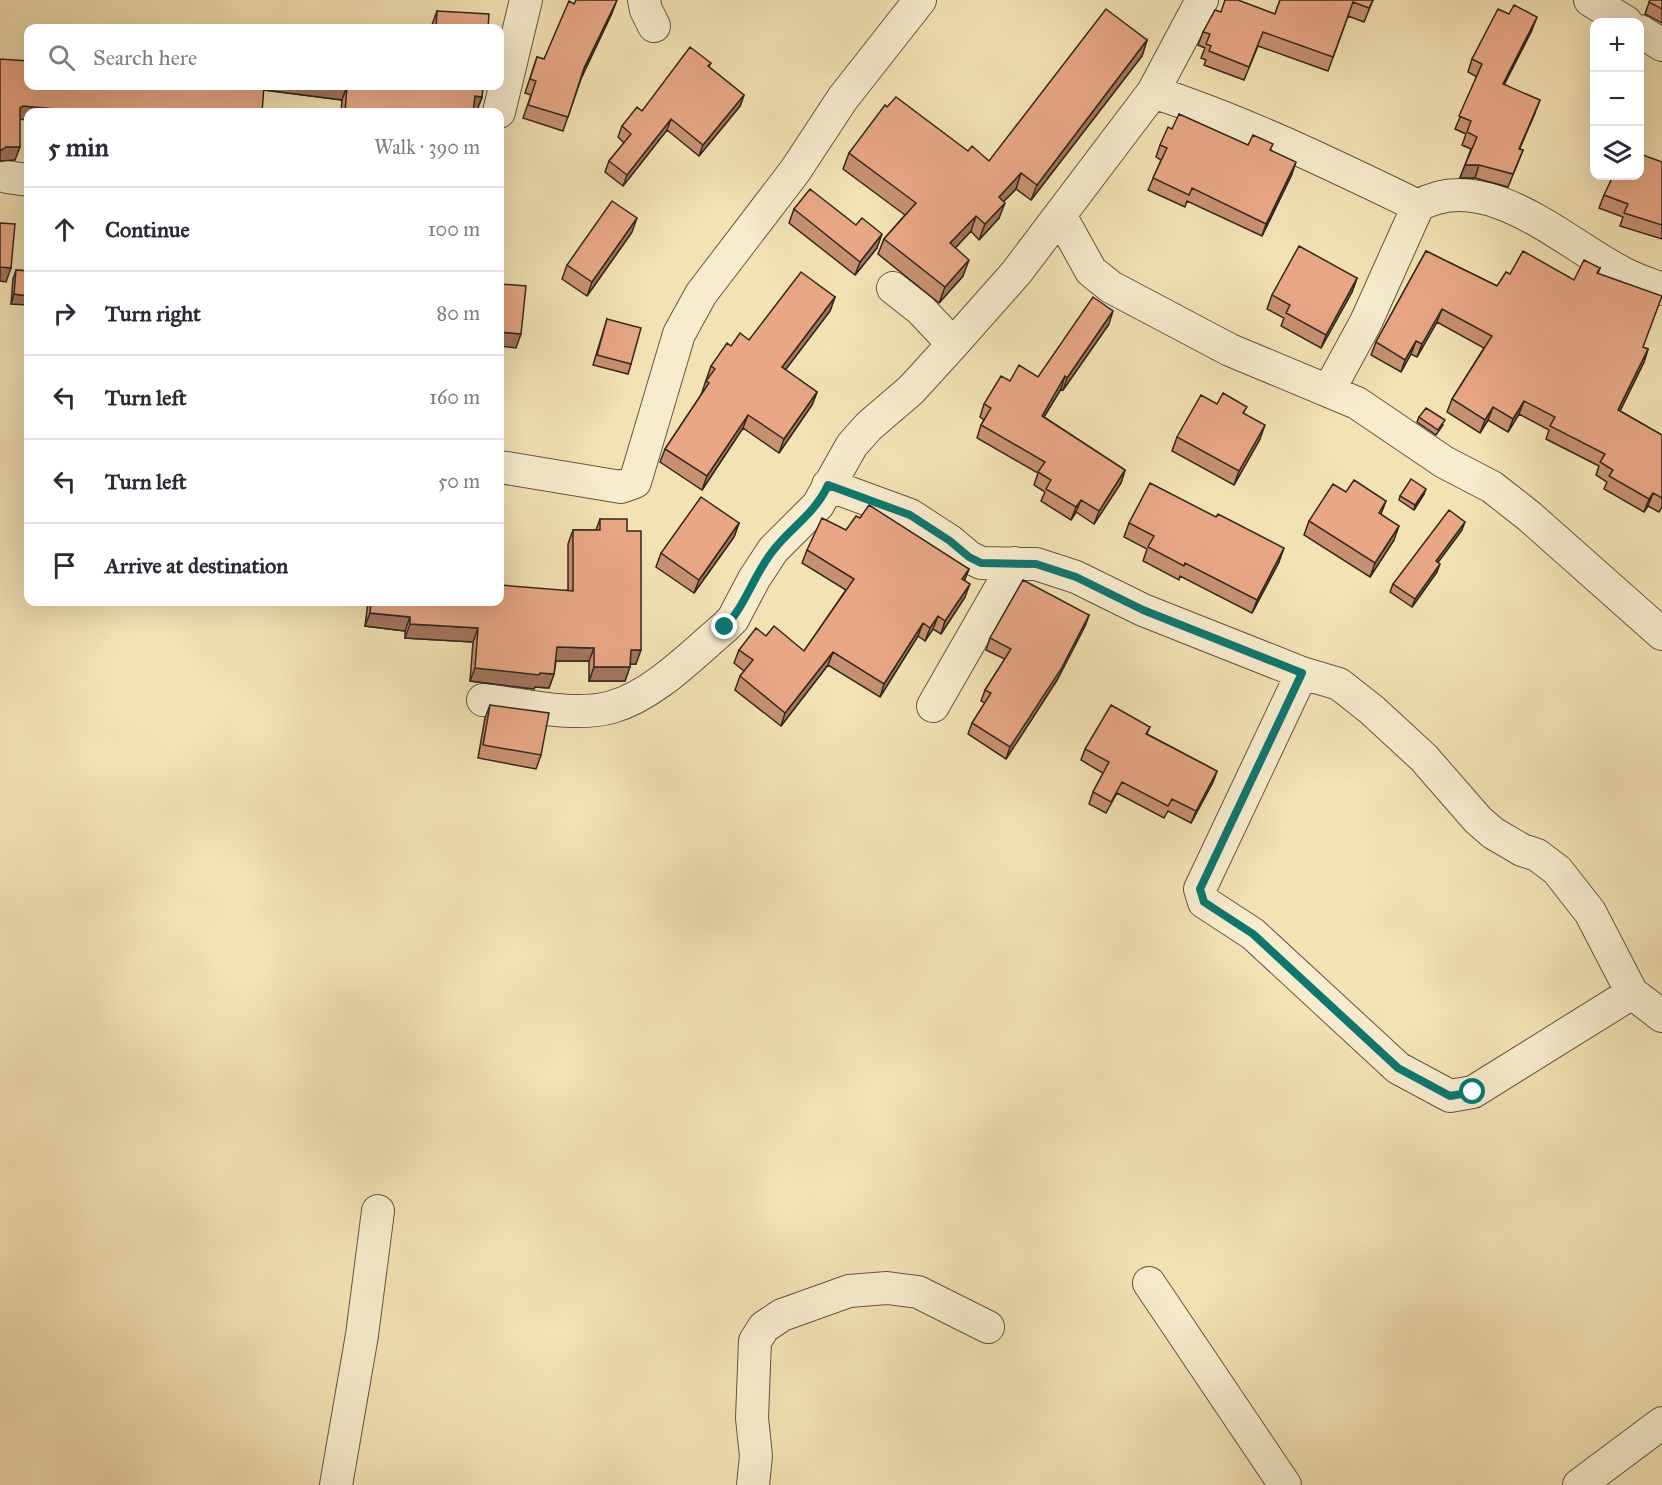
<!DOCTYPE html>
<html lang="en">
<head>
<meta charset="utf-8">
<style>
	body { margin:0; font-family:"IM FELL Great Primer",serif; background:#f2f2f3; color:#2b2b33 }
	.controls { position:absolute; right:18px; top:18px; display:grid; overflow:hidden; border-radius:12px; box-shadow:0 6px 24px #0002 }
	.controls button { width:54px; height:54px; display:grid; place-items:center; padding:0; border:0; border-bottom:2px solid #e1e1e2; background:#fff; color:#2b2b33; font:30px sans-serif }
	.stop { position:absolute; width:18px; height:18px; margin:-14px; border:4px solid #0f766e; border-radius:50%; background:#fff }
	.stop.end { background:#0f766e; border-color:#fff; box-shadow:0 2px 6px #0008 }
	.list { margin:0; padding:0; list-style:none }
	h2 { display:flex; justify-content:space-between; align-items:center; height:78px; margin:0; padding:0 24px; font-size:26px }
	h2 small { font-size:20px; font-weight:400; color:#7c7c81 }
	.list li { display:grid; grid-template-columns:39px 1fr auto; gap:18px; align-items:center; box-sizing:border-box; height:84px; padding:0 24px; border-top:2px solid #e1e1e2 }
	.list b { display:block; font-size:22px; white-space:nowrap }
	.list em { font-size:20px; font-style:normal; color:#7c7c81 }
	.icon { flex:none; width:33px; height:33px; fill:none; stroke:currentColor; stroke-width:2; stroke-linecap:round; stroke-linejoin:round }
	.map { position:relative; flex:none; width:1662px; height:1485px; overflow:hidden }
	.search { position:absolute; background:#fff; box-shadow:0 6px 24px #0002; left:24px; top:24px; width:480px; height:66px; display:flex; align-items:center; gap:15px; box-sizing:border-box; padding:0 21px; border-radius:12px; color:#7c7c81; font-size:22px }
	.panel { position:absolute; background:#fff; box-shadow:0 6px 24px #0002; left:24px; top:108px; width:480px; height:498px; border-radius:12px }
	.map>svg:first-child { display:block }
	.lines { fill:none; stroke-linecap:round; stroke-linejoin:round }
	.minor-casing { stroke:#635644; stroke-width:34 }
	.minor { stroke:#f7ecce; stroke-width:32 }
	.wall { fill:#c89073; stroke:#33271e; stroke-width:1.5 }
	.shaded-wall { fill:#a3755e; stroke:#33271e; stroke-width:1.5 }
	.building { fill:#e9a786; stroke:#33271e; stroke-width:1.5 }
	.route { stroke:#0f766e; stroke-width:8 }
</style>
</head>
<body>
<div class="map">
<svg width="1662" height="1485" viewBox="0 0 1662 1485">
	<rect width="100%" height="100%" fill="#f3e2b4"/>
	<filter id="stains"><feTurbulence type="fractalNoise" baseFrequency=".00333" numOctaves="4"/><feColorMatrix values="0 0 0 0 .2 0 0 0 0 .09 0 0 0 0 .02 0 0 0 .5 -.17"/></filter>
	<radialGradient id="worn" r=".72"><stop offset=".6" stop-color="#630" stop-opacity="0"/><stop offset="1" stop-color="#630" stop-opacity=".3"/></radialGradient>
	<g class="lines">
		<!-- minor casing -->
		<g class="minor-casing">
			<path id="minor" d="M644,0l2,10 8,16
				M1590,0l36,22
				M1640,31l22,14
				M1153,92c92,30 178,72 265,114
				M499,112l27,-112
				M7,177l21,3
				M1060,215l31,56 20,16 119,63 127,53 87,59 48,25 37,29 133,118
				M953,344l63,-71 137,-181 49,-92
				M1329,390l37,-68 52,-116c68,-40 149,39 205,67 13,7 26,11 39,16
				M500,467l121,20 14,-5 44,-148 22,-40 94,-123 48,-73 77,-98
				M828,485l82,30 40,26 19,16 12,6 55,1 40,13 67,33 159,63 37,11 33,26 52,48 54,62 15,13 29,17 15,5 20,15 33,42 42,81 30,23
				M1302,673l-102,216 4,13 49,32 145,134 52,28 23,-4 159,-99
				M483,700c40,4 90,18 129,7 42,-12 80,-52 113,-80l8,-8 21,-40 19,-29 45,-45 34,-60 17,-19 42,-36 42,-46 -32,-34 -28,-22
				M933,706l82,-143
				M1149,1283l136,202
				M336,1485l26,-150 16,-124
				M753,1485l3,-29 -4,-38 3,-77 9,-14 18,-12 67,-24 38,-3 31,4 70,35
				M1579,1485l83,-62"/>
		</g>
		<!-- minor -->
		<use href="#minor" class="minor"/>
	</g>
	<!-- wall -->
	<path class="wall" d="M1280,0h93l-9,22 -16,-6 -20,55 -70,-25 -14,34 -40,-15 2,-5 -5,-2 4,-10 -7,-3 5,-13 18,-20 54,2z
		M1650,0h12v23l-17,-9z
		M574,4l38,9 -31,66 -18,52 -40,-13 8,-23 -6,-2 12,-36 7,2z
		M437,11l51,17h-56v-3z
		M1509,14l23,16 -28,54 31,29 -16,36 4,1 -15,37 -33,-9h-15l11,-29 -9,-4 4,-11 -11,-5 22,-52 -9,-5 4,-13z
		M1147,40l-5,16 -111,144 -15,-11 -12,12 -5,17 -20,22 -8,-9 -16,17 8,28 -24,27 -61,-49 6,-15 21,-24 -62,-46 6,-16 38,-46 81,44 21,10z
		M711,63l-2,4 35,28 -4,11 -41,50 -32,-26 -44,56 -18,-14 4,-11 15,-18 -6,-6 4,-11 20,-15z
		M265,86h218l-1,11 -5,13h-4v2h-132l1,-12 -78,-10z
		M1172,129l99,21 21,24 -30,62 -75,-35 -2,6 -37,-17 13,-30 -5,-3 4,-12z
		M1662,162v77l-42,-13 3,-9 -24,-9 5,-13z
		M794,209l83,39 -22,27 -66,-52z
		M632,232l-45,64 -25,-17 5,-14z
		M1426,251l71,35 13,-12 64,6 26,-12 -2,5 45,74 5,2 -4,13 -24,49 42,24v72l-3,5 -11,-6 -4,6 -40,-23 3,-7 -11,-7 3,-9 -53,-27 3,-9 -30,-16 -11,18 -20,-12 -8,13 -33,-21 5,-13 32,-51 -47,-26 -20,35 -6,-3 -10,18 -30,-17 5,-13z
		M16,270l12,1 -17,33 2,-25z
		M1357,278l-5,14 -31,56 -40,-22 3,-8 -17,-9 5,-14z
		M835,297l-5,14 -45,59 32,22 -5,13 -33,48 -36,-25 -41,62 -42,-28 5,-13 36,-54 10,-29 20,-20 18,-6z
		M607,319l24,45 -3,10 -35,-9z
		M1109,324l-46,66 -2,-1 -17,28 81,53 -4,13 -27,41 -18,-12 -5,8 -30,-19 4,-9 -11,-7 4,-12 -61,-35 4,-13 3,-5 -4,-3 4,-13 26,-23 28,-4z
		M1217,404l27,9 16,26 -26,46 -62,-34 5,-14z
		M1419,417l24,8 -7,10 -19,-13z
		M1346,492l40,9 -5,13 13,26 -24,37 -66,-42 5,-14z
		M1424,494l-10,16 -15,-10 1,-4z
		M600,519l27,12 9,133h-6l-5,17h-36v-20h-33l-2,13 -5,14 -14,-1 -1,2 -64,-8 3,-39 -68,-4v-7l-40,-5 3,-24h132l68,-12v-46l5,-14h23z
		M739,523l-5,14 -40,56 -38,-26 5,-14z
		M1129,523l150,39 -27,51 -72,-37 -1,4 -36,-19 4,-12 -23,-12z
		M846,530l123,39 -5,12 1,16 -24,37 -8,-5 -8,12 -7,-5 -38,61 -52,-32 -47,61 -46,-36 5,-14 4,-5 -10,-8 5,-13 65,1 42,-61 -44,-27 5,-13z
		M1462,530l-24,32 -1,10 -25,35 -22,-15 3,-8z
		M1089,615l-4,11 -28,54 -51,79 -38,-25 4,-11 13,-20 -4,-2 4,-11 20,-31 -19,-9 4,-12z
		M490,705l51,50 -5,14 -58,-11 7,-40z
		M1150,727l-3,7 70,37 -4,11 -22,41 -23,-12 -4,7 -47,-25 -11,20 -17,-9 4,-12 10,-19 -22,-13 4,-11z"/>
	<!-- shaded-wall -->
	<path class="shaded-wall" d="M617,0l-5,13 -33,69 5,-14z
		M1537,17l-5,13 -34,67 5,-13z
		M1147,40l-5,16 -111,144 6,-15z
		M266,86h81l-5,14 -78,-10z
		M744,95l-4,11 -41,50 4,-11z
		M475,96l7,1 -5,13h-7z
		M1540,100l-5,13 -21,49 5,-13z
		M23,106l67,6h-62v8l-10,-1 2,-11z
		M671,119l-4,11 -44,56 4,-11z
		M6,147h14l-5,13 -15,1v-10z
		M1296,162l-4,12 -30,62 4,-12z
		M1465,165h14l-4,13h-15z
		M1021,173l-5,16 -23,23 6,-15z
		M1005,203l-6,15 -20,22 6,-16z
		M976,216l-5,15 -26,28 5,-16z
		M637,218l-5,14 -45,64 5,-14z
		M882,234l-5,14 -22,27 5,-13z
		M969,260l-6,16 -24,27 6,-16z
		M0,267l11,1 -5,14 -6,-1z
		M1357,278l-5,14 -31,56 5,-13z
		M14,294l14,2v9l-17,-1z
		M835,297l-5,14 -53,70 5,-14z
		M1442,309l-5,13 -20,35 5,-13z
		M1113,311l-4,13 -46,66 4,-12z
		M500,332l21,2 -5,14 -16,-2z
		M1416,341l-5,13 -10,18 4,-12z
		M1648,349l-4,13 -30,61 4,-13z
		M1065,376l-4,13 -24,39 5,-12z
		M817,392l-5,13 -33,48 5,-14z
		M1524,401l-5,13 -11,18 5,-13z
		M1493,407l-5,13 -8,13 5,-13z
		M748,415l-5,13 -41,62 5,-14z
		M1265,425l-5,14 -26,46 5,-14z
		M1125,470l-4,13 -27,41 5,-13z
		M1426,489l-2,5 -10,16 1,-5z
		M1653,493l-5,13 -4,6 5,-13z
		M1081,500l-5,12 -5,8 5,-13z
		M1465,522l-3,8 -29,39 3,-8z
		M739,523l-5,14 -40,56 5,-13z
		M1399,526l-5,14 -24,37 5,-14z
		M1284,548l-5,14 -27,51 5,-13z
		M1440,564l-3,8 -25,35 3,-8z
		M969,569l-5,13 -2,-3z
		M970,584l-5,13 -24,37 4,-13z
		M370,613l40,4 -5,14 -40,-5z
		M1089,615l-4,11 -28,54 -51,79 4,-12z
		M938,616l-5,13 -8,12 5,-13z
		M923,623l-5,13 -38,61 4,-13z
		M410,624l68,4 -5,14 -68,-4z
		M557,647l37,1 -5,13h-37z
		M631,650h10l-5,14h-10z
		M833,652l-5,13 -47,61 4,-13z
		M594,667h36l-5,14h-36z
		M475,668l65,5 14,1 -5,14 -14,-1 -1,2 -64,-8z
		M1217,771l-4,11 -22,41 5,-12z"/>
	<!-- building -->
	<path class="building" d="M576,0h41l-33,68 -16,49 -40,-12 8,-24 -6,-2 7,-22 7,2 25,-58 5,3z
		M1225,0h13l37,14 5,-14h93l-4,8 -16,-6 -20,55 -70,-25 -14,35 -40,-16 2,-5 -5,-2 4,-10 -7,-2 12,-22 6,2z
		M1650,0h12v9l-13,-7z
		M1514,5l23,12 -34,67 37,16 -21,49 4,1 -10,24 -34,-9h-14l12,-28 -10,-5 4,-11 -12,-5 23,-52 -10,-5 26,-50 11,5z
		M1106,9l41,31 -110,145 -16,-12 -22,24 6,6 -20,21 -9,-8 -26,27 19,17 -24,27 -61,-48 32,-36 -67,-50 36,-48 2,2 9,-10 72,54 4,-5 17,15z
		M437,11l52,3 -1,14h-52z
		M690,47l21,16 -3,3 36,29 -41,50 -32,-26 -44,56 -18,-14 22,-27 -9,-8 15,-19 5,4z
		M0,59l28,2 -1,4 1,1v20h236l-2,26h-172l-67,-6 -3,2v39h-14l-6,4z
		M344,86h139l-1,11 -7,-1 -2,16h-128l2,-26z
		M1179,114l69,31 5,-10 20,9 -3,6 26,12 -30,62 -74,-36 -3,7 -36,-17 14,-30 -7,-3 8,-18 4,2z
		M1643,155l19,7v63l-38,-12 4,-9 -24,-9 9,-19h27v-16h1z
		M810,189l46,36 6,-7 20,16 -22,28 -66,-53z
		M612,201l25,17 -45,64 -25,-17z
		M0,223l15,1 -4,44 -11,-1z
		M1299,246l58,32 -31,57 -40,-22 4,-8 -18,-10z
		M1426,251l71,35 9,-14 4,2 13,-23 51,29 10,-20 16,8 -3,5 65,23 -19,51 5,2 -30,61 44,25v63l-9,-5 -4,6 -40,-23 4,-6 -13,-8 5,-8 -55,-28 5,-9 -31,-16 -11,18 -20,-12 -8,13 -33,-21 40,-63 -50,-27 -20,35 -6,-3 -11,19 -29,-18z
		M16,270l12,1v25l-14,-2z
		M801,272l34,25 -53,70 35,25 -33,47 -36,-24 -41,61 -42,-27 44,-66 -3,-2 9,-12 -4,-3 16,-23 4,3 9,-13 9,7z
		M500,284l26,2 -5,48 -21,-2z
		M1093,297l20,14 -46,67 -2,-2 -23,40 83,54 -26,41 -18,-11 -5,7 -30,-18 5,-9 -13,-8 7,-10 -64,-37 10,-17 -7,-4 17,-28 9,5 9,-16 19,12z
		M607,319l34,9 -10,36 -34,-9z
		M1223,393l24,14 -4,6 22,12 -26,46 -62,-34 24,-42 16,9z
		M1426,408l19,12 -7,10 -19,-13z
		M1411,479l15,10 -11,16 -15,-9z
		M1354,480l32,21 -7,12 20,13 -24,37 -66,-42 24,-37 13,8z
		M1150,483l66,34 2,-3 66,34 -27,52 -72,-37 -1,3 -36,-19 6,-11 -25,-13z
		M701,497l38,26 -40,57 -38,-27z
		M869,505l100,64 -7,10 8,5 -25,37 -7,-5 -8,12 -7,-5 -39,61 -51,-32 -48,61 -45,-37 13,-16 -14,-10 17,-22 10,8 8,-10 30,25 50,-72 -47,-29 15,-32 24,12 10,-14 4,2z
		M1449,510l16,12 -29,39 4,3 -25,35 -22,-15z
		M600,519h27v12h14v119h-10l-1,17h-36v-19l-37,-1 -3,27 -14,-1 -1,2 -64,-7 3,-40 -68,-4v-7l-40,-4 1,-11h129v-17l73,6v-61h27z
		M1023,580l66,35 -28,54 -51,78 -38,-24 19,-30 -6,-3 26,-41 -21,-11z
		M490,705l59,8 -8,42 -58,-10z
		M1111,705l39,22 -4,7 71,37 -21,40 -24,-12 -4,7 -46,-24 -11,20 -18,-10 16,-30 -24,-13z"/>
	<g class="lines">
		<!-- route -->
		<path class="route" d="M725,627c20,-21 29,-52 47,-75 18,-24 43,-38 56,-67l82,30 40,26 19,16 12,6 55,1 40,13 67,33 159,63 -102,216 4,13 49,32 145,134 52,28 23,-4"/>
	</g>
	<rect width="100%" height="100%" filter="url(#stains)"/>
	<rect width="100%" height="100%" fill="url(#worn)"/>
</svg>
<div class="controls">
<button>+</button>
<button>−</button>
<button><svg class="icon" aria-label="layers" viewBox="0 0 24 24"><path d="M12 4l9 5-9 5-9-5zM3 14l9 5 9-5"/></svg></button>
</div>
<div class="stop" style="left:1473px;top:1092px"></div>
<div class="stop end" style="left:725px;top:627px"></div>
<div class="search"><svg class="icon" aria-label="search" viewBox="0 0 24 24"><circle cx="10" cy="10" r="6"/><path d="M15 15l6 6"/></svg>Search here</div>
<section class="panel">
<h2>5 min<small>Walk · 390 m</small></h2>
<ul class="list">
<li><svg class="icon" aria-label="ahead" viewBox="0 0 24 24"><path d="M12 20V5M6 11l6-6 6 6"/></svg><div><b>Continue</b></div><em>100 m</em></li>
<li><svg class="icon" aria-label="right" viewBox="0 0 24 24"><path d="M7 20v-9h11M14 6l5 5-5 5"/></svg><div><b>Turn right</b></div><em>80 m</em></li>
<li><svg class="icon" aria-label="left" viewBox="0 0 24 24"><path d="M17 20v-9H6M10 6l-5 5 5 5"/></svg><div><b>Turn left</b></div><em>160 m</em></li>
<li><svg class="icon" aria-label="left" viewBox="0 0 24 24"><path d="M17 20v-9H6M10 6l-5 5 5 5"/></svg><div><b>Turn left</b></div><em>50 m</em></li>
<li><svg class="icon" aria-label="arrive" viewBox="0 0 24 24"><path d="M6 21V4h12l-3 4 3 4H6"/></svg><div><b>Arrive at destination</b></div></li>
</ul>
</section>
</div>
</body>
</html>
